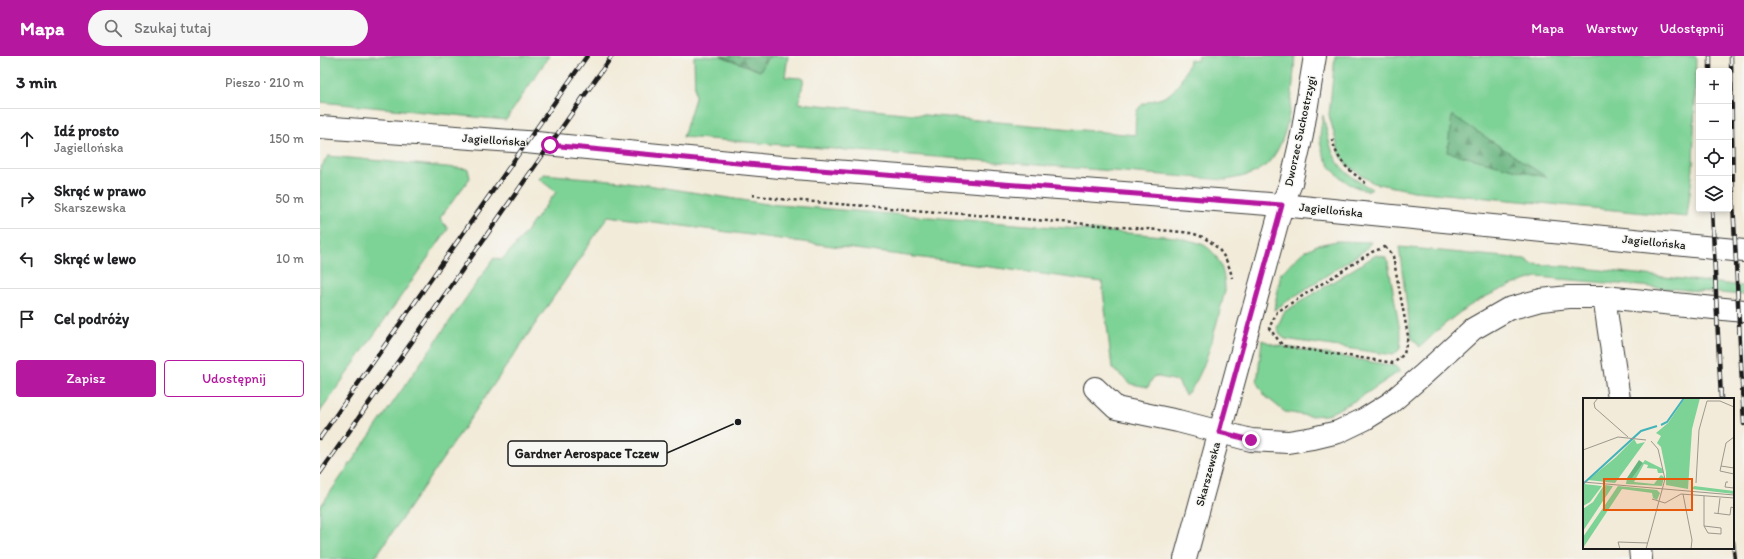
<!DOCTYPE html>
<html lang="pl">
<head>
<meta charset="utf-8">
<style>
	body { margin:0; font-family:Itim,sans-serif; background:#f6f6f6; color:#202124 }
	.controls { position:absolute; right:12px; top:12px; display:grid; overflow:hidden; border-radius:4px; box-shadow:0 2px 6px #0003 }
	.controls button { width:36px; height:36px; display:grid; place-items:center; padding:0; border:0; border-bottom:1px solid #e0e0e0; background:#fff; color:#202124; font:20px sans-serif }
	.stop { position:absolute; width:12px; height:12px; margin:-9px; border:3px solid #b5179e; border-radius:50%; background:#fff }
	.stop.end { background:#b5179e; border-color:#fff; box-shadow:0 1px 4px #0008 }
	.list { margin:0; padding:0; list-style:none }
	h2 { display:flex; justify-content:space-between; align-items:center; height:52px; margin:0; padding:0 16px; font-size:17px }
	h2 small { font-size:13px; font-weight:400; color:#757577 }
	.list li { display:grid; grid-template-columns:26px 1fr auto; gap:12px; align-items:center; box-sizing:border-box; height:60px; padding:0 16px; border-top:1px solid #e0e0e0 }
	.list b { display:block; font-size:15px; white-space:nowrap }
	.list p { margin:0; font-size:13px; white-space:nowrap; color:#757577 }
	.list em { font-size:13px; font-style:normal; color:#757577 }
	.actions { display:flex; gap:8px; padding:12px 16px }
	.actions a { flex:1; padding:9px 0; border:1px solid #b5179e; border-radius:4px; text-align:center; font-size:14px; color:#b5179e }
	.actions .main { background:#b5179e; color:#fff }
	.icon { flex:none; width:22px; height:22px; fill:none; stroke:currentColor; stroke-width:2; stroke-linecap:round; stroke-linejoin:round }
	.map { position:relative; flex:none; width:1424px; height:503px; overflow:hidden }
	header { display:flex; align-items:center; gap:24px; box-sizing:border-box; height:56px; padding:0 20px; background:#b5179e; color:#fff }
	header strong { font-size:19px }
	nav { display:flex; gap:22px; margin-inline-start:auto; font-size:14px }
	.search { width:280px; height:36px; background:#f6f6f6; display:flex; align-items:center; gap:10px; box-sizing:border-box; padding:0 14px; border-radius:22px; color:#757577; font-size:15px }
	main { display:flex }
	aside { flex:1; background:#fff }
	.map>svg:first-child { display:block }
	.green { fill:#7dd295; stroke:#4c7758 }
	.forest { fill:url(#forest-firs); stroke:#41684d }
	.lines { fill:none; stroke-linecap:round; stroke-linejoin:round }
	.minor-casing { stroke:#3c3b38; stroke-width:24 }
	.major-casing { stroke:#3c3b38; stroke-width:24 }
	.path { stroke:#3c3b38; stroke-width:2.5; stroke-dasharray:3 3; stroke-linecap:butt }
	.minor { stroke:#fff; stroke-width:22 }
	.major { stroke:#fff; stroke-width:22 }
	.rail-casing { stroke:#1c1c1c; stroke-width:4.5 }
	.rail { stroke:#f6f6f2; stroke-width:3; stroke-dasharray:9; stroke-linecap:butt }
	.route { stroke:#b5179e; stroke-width:5 }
	.labels { text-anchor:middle; stroke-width:3; stroke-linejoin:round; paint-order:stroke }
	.street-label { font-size:12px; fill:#1c1c1c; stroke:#f6f6f2 }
	.inset-river { fill:none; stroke:#43b3ba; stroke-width:2 }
	.inset-road { fill:none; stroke:#9c988d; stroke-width:1 }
	.view { fill:#e8590c; fill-opacity:0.15; stroke:#e8590c; stroke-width:2 }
	.inset-edge { fill:none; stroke:#1c1c1c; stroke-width:2 }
	.leader { fill:none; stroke:#1c1c1c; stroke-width:1.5 }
	.callout-dot { fill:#1c1c1c; stroke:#f6f6f2; stroke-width:1.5 }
	.callout { fill:#f6f6f2; stroke:#1c1c1c; stroke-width:1.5 }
	.callout-label { font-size:13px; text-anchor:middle; font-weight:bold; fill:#1c1c1c }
</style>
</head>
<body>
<header>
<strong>Mapa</strong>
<div class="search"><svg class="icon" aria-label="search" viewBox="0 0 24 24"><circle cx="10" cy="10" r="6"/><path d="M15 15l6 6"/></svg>Szukaj tutaj</div>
<nav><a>Mapa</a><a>Warstwy</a><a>Udostępnij</a></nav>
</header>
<main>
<aside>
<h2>3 min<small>Pieszo · 210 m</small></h2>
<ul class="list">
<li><svg class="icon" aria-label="ahead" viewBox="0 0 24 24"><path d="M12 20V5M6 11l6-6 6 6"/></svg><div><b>Idź prosto</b><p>Jagiellońska</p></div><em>150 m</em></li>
<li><svg class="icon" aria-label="right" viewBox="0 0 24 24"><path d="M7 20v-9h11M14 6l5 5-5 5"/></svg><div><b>Skręć w prawo</b><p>Skarszewska</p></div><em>50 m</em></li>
<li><svg class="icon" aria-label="left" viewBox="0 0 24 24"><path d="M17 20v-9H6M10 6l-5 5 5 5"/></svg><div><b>Skręć w lewo</b></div><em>10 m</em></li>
<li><svg class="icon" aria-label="arrive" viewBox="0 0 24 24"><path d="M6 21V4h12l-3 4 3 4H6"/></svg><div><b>Cel podróży</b></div></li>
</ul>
<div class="actions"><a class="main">Zapisz</a><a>Udostępnij</a></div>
</aside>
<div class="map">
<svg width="1424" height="503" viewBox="0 0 1424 503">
	<defs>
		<pattern id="forest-firs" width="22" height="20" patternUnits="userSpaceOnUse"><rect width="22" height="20" fill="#66b47e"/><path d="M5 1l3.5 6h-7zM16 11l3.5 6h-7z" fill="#539266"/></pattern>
	</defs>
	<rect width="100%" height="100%" fill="#f6f6f2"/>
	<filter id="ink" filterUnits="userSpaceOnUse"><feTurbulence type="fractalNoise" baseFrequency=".025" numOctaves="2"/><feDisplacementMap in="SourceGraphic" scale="8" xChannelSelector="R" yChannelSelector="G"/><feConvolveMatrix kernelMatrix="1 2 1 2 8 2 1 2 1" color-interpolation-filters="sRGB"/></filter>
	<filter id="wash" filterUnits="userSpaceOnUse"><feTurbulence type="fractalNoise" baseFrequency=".012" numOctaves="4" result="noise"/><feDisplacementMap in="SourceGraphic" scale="16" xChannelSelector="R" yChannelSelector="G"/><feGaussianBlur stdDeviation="0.9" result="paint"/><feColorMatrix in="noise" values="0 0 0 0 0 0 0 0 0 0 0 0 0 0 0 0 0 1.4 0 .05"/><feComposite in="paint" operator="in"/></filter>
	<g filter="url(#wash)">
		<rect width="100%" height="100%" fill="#f2ebd9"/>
		<!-- green -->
		<path class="green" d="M0,0h229l-43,64 -186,-18z
			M374,0h27l39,15 10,-15h18l-3,21 19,1 -5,25 336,32c1,-8 -1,-22 4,-27 4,-6 13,-7 20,-9 18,-5 25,-23 31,-40l7,2 1,-5h97c-3,34 -3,98 -39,116 -9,4 -20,6 -30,8l-543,-43 12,-39z
			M1015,0h361l-3,113 -6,48 -273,-26 -41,-8 -27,-19 -7,-12 -10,-37z
			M1003,59c9,40 10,54 49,74l-2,2c-25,-4 -48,-25 -50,-52 0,-8 2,-16 3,-24z
			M8,100l140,13 2,9 -30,40 8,11 -128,183v-243z
			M223,118l79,7 145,23 410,33c8,3 19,4 27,8 16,10 21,28 21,46 -7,25 -20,90 -40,104l-7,-14 -24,-5 -6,11 -17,-3 -19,-16 -10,-86 -494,-66 -44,66 -190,277h-54v-52l174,-249 7,2 14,-14 41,-54 -17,-13z
			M1017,185l34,1 -6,8 -91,60 7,-37 22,-21 14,-7z
			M1079,191l126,12 7,5 43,3 169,19v9l-207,-18c-31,9 -62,22 -87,43 -11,8 -20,18 -30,27l-9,-10z
			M1056,199l9,2 3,5 13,75 -1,12 -7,6 -108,-16 -5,-4 -3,-7 7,-16z
			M942,284l13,5 120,21 5,5 -42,28 -31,16 -18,1 -24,-4 -20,-16 -8,-13z"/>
		<!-- forest -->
		<path class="forest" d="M401,0h49l-10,15z
			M1132,59l96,63 -101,-26z"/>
	</g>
	<g filter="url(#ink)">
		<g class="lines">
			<!-- minor casing -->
			<g class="minor-casing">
				<path id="minor" d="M1284,241l15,102
					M775,332l21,20 62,13 73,19 37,2 25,-4 25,-6 27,-13 24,-15 35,-30 49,-45 35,-20 33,-9 28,-3h35l140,14
					M1320,492l1,11
					M865,503l97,-354 9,-22 11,-48 13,-79"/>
			</g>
			<!-- major casing -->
			<g class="major-casing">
				<path id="major" d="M0,71l206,15 254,25 502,38 462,46"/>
			</g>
			<!-- path -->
			<path class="path" d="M1012,83c6,24 16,30 35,45
				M432,139l26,4 394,32c8,1 18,1 25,4 19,6 32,24 35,43
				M1065,191l8,9 15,80 -4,18 -10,9 -111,-17 -14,-18 8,-16 95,-60z"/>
			<!-- minor -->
			<use href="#minor" class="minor"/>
			<!-- major -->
			<use href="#major" class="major"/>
			<!-- rail casing -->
			<g class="rail-casing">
				<path id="rail" d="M1390,0v15
					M1411,0l2,145 11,223
					M1392,153l9,190
					M0,382l267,-382
					M0,417l292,-417
					M1413,486l2,17"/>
			</g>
			<!-- rail -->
			<use href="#rail" class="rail"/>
		</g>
	</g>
	<g class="lines" filter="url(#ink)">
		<!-- route -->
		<path class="route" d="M230,89l230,22 502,38 -63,227 32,8"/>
	</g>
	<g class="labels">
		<!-- street labels -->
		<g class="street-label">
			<text transform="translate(980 75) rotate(-78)" y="4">Dworzec Suchostrzygi</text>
			<text transform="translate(174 84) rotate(4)" y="4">Jagiellońska</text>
			<text transform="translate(1011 154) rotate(6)" y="4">Jagiellońska</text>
			<text transform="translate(1334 186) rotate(6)" y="4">Jagiellońska</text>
			<text transform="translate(888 418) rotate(-75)" y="4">Skarszewska</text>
		</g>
	</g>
	<!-- overview -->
	<g transform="translate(1263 342)">
		<rect width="151" height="151" fill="#f2ebd9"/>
		<path d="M102,0h15l-8,31 -4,60 -22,-4v-13l-5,-25 -4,-4 4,-7 -5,-3 12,-10zM51,41l3,5 8,-2 -30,41 -27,-3 27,-22zM62,62l18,9v4h-5l-1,-4 -10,-1 1,-3 -4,-1 -10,18 20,2 7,-9 3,2 -2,9 -36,-2 1,-6 4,2zM1,86l18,2 -12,16 -7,4zM21,87l9,1 -30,45v-22l10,-7zM35,88l39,4 3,3 -3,7 -4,-2 -1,-5 -30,-4 -39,59v-11zM111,88l40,5v3l-42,-5z" fill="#7dd295"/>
		<path d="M56,62l4,3 -12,17 -4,-2z" fill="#66b47e"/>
		<path class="inset-river" d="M78,27l6,-3 17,-24M0,86l58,-53 16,-5"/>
		<path class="inset-road" d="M15,0l-4,5 1,5 33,29M151,39l-8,6 -6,28 14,3M0,52l35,-13 28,3M138,68l13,2M0,84l151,13M145,84h-2l-1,5 9,1M113,85l3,-53 8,-29h13l14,6M100,96l9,46 -1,9M69,101l13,4 16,-9 53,4M131,115l16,2 1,-8 3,1M135,116l2,-16M121,128l17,2v6l-13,-1 -4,-7v-30M37,151l-2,-7 30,1M63,151l19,-70 -7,-30 -7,-8"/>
		<path class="view" d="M21,81h88v31h-88z"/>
		<rect width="151" height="151" class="inset-edge"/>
	</g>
	<!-- callouts -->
	<path class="leader" d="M418 366L347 397"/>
	<circle class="callout-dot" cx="418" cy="366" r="4"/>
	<rect class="callout" x="188" y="385" width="159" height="25" rx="4"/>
	<g class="callout-label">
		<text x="267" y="402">Gardner Aerospace Tczew</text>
	</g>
</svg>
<div class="controls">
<button>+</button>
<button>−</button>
<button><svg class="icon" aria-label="locate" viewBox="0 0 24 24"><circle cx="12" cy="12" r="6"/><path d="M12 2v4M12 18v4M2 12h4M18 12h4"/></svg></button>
<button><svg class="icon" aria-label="layers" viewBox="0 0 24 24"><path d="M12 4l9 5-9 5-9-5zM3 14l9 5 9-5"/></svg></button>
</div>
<div class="stop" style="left:230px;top:89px"></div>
<div class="stop end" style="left:931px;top:384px"></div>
</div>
</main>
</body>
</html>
